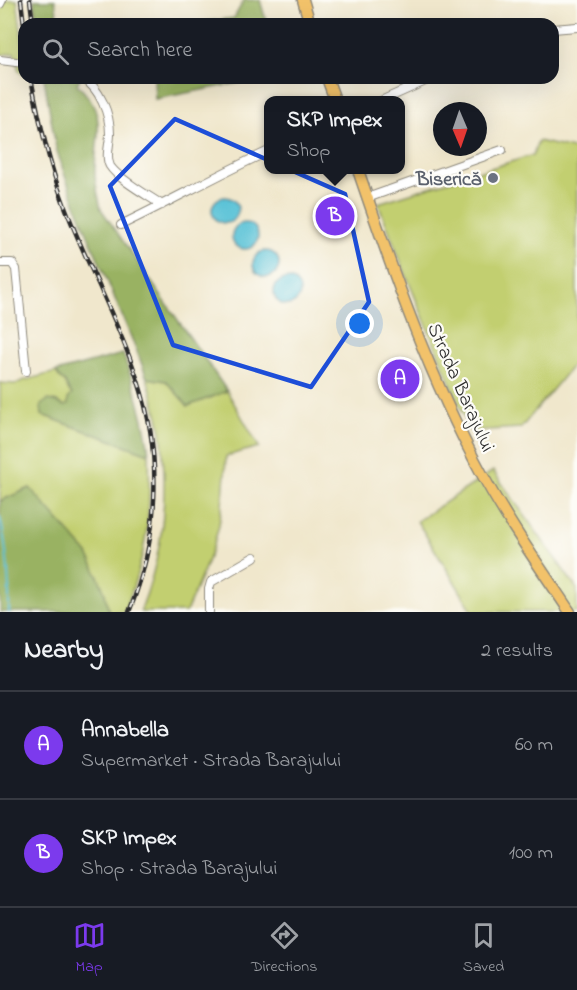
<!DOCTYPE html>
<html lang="en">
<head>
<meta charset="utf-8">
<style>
	body { margin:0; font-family:"Indie Flower",sans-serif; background:#242831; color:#f1f3f6 }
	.compass { position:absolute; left:433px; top:102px; width:54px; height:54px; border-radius:50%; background:#171b24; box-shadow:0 6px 24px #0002; rotate:178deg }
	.you { position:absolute; left:360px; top:324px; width:21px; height:21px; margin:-15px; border:4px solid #fff; border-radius:50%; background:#1a73e8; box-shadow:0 0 0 9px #1a73e833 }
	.badge { display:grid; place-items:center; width:39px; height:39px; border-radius:50%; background:#7c3aed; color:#fff; font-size:20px; font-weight:700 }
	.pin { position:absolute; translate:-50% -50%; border:3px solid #fff; box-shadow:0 2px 6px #0006 }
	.popup { position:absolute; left:264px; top:96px; width:141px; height:78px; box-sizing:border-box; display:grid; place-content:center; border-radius:12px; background:#171b24; filter:drop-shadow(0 2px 4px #0005); font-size:20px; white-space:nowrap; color:#9ea1a6 }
	.popup b { font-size:22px; color:#f1f3f6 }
	.popup::after { content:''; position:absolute; left:50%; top:100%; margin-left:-12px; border:12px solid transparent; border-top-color:#171b24 }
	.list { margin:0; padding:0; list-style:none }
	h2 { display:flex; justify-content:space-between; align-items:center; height:78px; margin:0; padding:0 24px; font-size:26px }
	h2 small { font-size:20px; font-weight:400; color:#9ea1a6 }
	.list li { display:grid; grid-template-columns:39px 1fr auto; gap:18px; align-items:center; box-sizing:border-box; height:108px; padding:0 24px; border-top:2px solid #363941 }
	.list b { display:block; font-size:22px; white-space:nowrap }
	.list p { margin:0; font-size:20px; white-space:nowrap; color:#9ea1a6 }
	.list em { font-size:20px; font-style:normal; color:#9ea1a6 }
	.icon { flex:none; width:33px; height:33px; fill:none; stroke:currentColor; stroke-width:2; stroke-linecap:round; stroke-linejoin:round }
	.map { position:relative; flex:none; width:577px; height:612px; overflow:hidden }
	.search { position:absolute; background:#171b24; box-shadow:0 6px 24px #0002; left:18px; right:18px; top:18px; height:66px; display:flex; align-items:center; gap:15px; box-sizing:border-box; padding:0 21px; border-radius:18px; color:#9ea1a6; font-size:22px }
	.sheet { height:294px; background:#171b24 }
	nav { display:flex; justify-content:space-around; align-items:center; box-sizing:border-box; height:84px; border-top:2px solid #363941; background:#171b24; font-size:16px; color:#9ea1a6 }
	nav a { display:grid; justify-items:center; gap:3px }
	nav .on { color:#7c3aed }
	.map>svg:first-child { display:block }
	.green { fill:#c2cf70; stroke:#767d4e; stroke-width:1.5 }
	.forest { fill:#99b262; stroke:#626e46; stroke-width:1.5 }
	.water { fill:#5ac2d7; stroke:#427681; stroke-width:1.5 }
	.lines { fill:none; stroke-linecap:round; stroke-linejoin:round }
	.stream { stroke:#5ac2d7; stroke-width:2 }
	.minor-casing { stroke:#8e897c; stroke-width:10 }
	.highway-casing { stroke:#8e897c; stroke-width:13 }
	.minor { stroke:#fff; stroke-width:8 }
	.highway { stroke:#f2c26a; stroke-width:10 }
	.rail-casing { stroke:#2b2b2b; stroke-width:4.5 }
	.rail { stroke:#fdfcf7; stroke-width:2; stroke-dasharray:7; stroke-linecap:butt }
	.marked { fill:none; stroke:#1d4ed8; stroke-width:4.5; stroke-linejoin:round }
	.worship-dot { fill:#6b7280; stroke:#fdfcf7; stroke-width:2 }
	.labels { text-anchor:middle; stroke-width:4.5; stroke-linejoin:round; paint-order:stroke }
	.worship-label { font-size:20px; font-weight:bold; fill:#5b616d; stroke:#fdfcf7; text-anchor:end }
	.street-label { font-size:20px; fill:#2b2b2b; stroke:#fdfcf7 }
</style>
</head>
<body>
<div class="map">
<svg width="577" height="612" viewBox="0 0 577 612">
	<rect width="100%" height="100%" fill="#fdfcf7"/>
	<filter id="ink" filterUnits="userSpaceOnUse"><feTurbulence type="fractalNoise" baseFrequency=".0167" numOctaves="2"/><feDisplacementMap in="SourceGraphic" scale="12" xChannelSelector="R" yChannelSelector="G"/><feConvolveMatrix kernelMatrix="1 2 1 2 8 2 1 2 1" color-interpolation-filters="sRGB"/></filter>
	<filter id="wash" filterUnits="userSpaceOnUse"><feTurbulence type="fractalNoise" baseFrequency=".008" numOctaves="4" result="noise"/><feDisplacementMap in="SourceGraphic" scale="24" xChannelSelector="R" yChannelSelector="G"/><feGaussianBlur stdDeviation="1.35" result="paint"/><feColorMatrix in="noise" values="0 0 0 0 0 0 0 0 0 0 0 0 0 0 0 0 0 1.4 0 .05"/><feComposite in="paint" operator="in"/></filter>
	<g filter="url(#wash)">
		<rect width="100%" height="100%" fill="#f0e7cc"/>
		<!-- green -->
		<path class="green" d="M0,0h17l7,53v22l-5,-4 -5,-18 -14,2z
			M538,141l39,9v210l-56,68 -51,3 -62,-151 -30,-77 155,-48z
			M56,372l5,7 4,3 3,7 4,5 -4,11 -4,1 -7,-4 -15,13 107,39c2,61 -2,102 -25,158h-15l-5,-22 -74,-102 -30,13v-118l16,1 6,-3z
			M147,378l19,3 22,25 39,-15 32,56 -33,9c-1,23 -3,46 -7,69 -7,30 -21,59 -33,87h-46c19,-48 25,-88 24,-139 -1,-16 -1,-31 -4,-46 -3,-17 -8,-33 -13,-49z
			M493,471l84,118v23h-104l-56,-91z"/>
		<!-- forest -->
		<path class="forest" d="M34,0h21l3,20 12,4h-33z
			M244,0h16l7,24h-78l45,-6z
			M44,78h36l-3,6c34,34 17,52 18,92 1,11 4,23 6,33l126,182 -39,15 -22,-25 -19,-3 -11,-29 -53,-126 -18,-47 -9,-28z
			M154,78h110l-109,21z
			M123,354c12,33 22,65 26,100l-107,-39 -1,-10 7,-5 9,2 7,4 4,-1v-6l4,-5 -4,-5 -3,-7 -4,-3 -5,-7z
			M30,488l58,66 16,36 5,22h-109v-111z"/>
		<!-- water -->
		<path class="water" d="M212 210a13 13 0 1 1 26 0a13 13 0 1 1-26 0Z
			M232 236a13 13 0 1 1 26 0a13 13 0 1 1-26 0Z
			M253 264a13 13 0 1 1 26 0a13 13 0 1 1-26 0Z
			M274 292a13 13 0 1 1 26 0a13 13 0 1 1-26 0Z"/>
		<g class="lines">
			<!-- stream -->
			<path class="stream" d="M0,517c7,32 10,63 9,95"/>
		</g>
	</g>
	<g filter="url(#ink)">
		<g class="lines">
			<!-- minor casing -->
			<g class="minor-casing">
				<path id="minor" d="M0,4l2,-4
					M553,29l24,-2
					M0,60l24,3
					M82,78c18,9 28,37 28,56 0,10 -5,23 0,32 8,13 39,30 52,39
					M383,100l49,-22
					M367,198l135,-48
					M121,225c50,-24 98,-51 148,-74
					M0,263h12l4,6 10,102
					M209,612v-23l2,-7 43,-25"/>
			</g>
			<!-- highway casing -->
			<g class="highway-casing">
				<path id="highway" d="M303,0l7,24
					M327,78l8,22
					M358,170c35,103 71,207 124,304 26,48 58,93 88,138"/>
			</g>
			<!-- minor -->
			<use href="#minor" class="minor"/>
			<!-- highway -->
			<use href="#highway" class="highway"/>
			<!-- rail casing -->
			<g class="rail-casing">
				<path id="rail" d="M21,0l3,25
					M30,0l3,24
					M31,78c8,42 17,83 32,123 22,61 55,118 75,180 25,76 21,157 -9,231"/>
			</g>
			<!-- rail -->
			<use href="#rail" class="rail"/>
		</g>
	</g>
	<!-- marked area -->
	<path class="marked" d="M175,119l170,75 24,108 -58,85 -138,-42 -63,-159z"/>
	<!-- markers -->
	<circle class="worship-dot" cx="493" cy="178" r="6"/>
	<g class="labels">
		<!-- worship labels -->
		<g class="worship-label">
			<text x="481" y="185">Biserică</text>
		</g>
		<!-- street labels -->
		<g class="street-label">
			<text transform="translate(462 387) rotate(66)" y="7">Strada Barajului</text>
		</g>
	</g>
</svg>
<svg class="compass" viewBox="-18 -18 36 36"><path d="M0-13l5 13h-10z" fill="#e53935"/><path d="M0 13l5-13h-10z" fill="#9ea1a6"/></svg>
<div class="you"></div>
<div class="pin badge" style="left:400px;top:379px">A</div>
<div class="pin badge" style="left:335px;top:216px">B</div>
<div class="popup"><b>SKP Impex</b>Shop</div>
<div class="search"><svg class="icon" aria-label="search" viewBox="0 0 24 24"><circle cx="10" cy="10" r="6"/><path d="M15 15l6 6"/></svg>Search here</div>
</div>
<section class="sheet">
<h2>Nearby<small>2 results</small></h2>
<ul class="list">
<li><span class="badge">A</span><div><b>Annabella</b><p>Supermarket · Strada Barajului</p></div><em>60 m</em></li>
<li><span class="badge">B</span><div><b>SKP Impex</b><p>Shop · Strada Barajului</p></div><em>100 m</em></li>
</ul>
</section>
<nav>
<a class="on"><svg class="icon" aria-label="map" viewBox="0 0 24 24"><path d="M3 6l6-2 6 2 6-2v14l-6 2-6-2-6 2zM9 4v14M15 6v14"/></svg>Map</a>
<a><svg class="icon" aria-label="directions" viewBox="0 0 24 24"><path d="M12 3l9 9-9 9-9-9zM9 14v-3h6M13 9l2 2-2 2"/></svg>Directions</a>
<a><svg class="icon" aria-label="saved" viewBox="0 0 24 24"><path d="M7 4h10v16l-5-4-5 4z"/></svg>Saved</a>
</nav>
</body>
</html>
